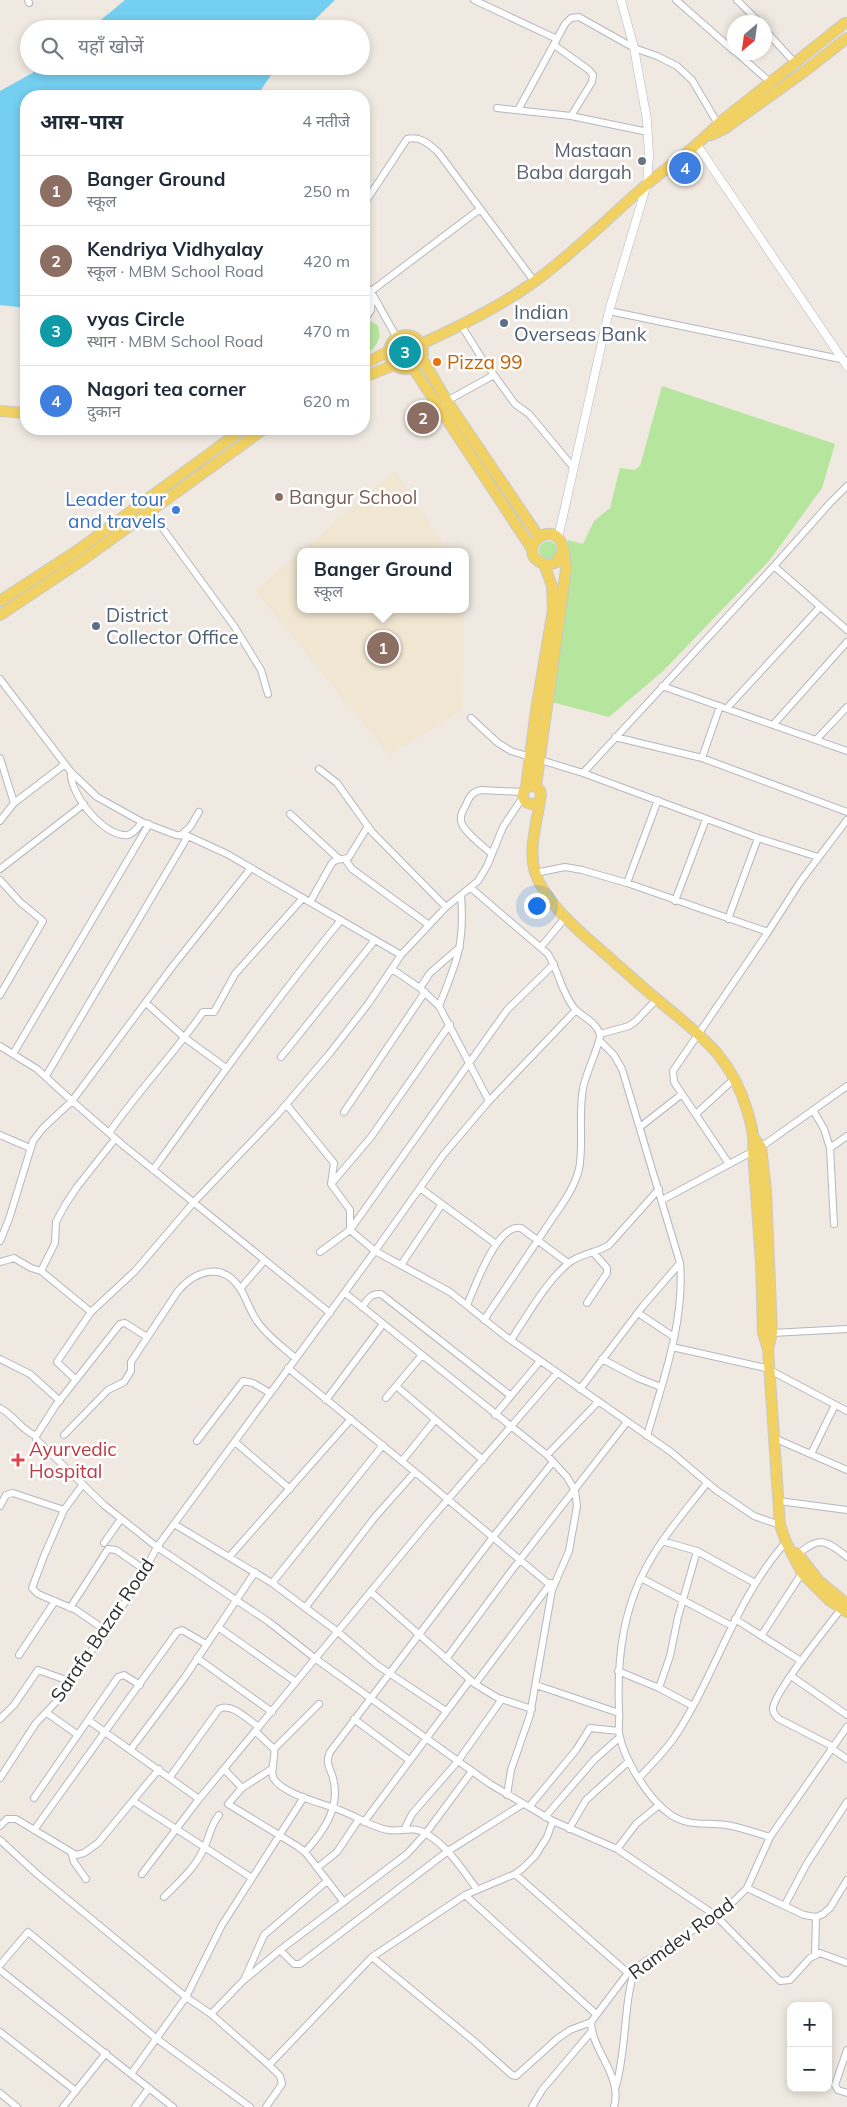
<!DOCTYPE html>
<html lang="hi">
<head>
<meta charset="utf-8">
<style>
	body { margin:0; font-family:Mulish,"Noto Sans Devanagari",sans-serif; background:#f2f2f3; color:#1f2937 }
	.controls { position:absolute; right:15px; bottom:15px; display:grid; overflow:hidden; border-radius:10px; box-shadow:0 2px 8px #0003 }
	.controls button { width:45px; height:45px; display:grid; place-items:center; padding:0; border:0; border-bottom:1px solid #e0e1e3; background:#fff; color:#1f2937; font:25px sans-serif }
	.compass { position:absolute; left:727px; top:15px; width:45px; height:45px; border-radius:50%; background:#fff; box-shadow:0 2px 8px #0003; rotate:209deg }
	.you { position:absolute; left:536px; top:905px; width:18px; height:18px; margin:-12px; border:4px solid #fff; border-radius:50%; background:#1a73e8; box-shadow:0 0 0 8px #1a73e833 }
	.badge { display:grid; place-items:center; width:32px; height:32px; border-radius:50%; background:#4264fb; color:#fff; font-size:16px; font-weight:700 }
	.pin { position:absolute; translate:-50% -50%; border:2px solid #fff; box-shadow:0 1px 5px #0006 }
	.popup { position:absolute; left:297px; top:548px; width:172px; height:65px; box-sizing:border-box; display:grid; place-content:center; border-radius:10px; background:#fff; filter:drop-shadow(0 1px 4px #0005); font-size:16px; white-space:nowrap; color:#747a83 }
	.popup b { font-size:19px; color:#1f2937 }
	.popup::after { content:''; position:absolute; left:50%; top:100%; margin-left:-10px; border:10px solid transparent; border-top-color:#fff }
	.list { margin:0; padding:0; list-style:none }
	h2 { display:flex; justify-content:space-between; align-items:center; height:65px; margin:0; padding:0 20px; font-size:21px }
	h2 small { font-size:16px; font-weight:400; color:#747a83 }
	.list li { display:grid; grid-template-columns:32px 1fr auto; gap:15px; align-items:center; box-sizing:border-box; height:70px; padding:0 20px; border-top:1px solid #e0e1e3 }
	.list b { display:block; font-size:19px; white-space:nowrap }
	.list p { margin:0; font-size:16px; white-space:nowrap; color:#747a83 }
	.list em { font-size:16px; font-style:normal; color:#747a83 }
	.icon { flex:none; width:28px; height:28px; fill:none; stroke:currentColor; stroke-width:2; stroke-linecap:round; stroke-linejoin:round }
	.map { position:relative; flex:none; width:847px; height:2107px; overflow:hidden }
	.search { position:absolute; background:#fff; box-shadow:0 2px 8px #0003; left:20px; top:20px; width:350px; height:55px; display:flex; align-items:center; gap:12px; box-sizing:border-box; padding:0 18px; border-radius:28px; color:#747a83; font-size:19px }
	.panel { position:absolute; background:#fff; box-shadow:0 2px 8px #0003; left:20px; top:90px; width:350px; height:345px; border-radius:20px }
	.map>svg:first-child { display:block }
	.education { fill:#f0e6d1 }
	.green { fill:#b6e59e }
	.water { fill:#75cff0 }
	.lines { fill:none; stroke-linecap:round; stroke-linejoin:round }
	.minor-casing { stroke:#b4b7c1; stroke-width:8 }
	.tertiary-casing { stroke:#b4b7c1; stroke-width:9 }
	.primary-casing { stroke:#c9c9c9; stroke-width:12 }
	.minor { stroke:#fff; stroke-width:6 }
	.tertiary { stroke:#fff; stroke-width:8 }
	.primary { stroke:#f2d163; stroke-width:10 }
	.worship-dot { fill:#6b7280; stroke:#fff; stroke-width:2 }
	.service-dot { fill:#5c6f8a; stroke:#fff; stroke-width:2 }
	.food-dot { fill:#e8710a; stroke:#fff; stroke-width:2 }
	.education-dot { fill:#8d6e63; stroke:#fff; stroke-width:2 }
	.shop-dot { fill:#3f7fe0; stroke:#fff; stroke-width:2 }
	.health-dot { fill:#e0444e; stroke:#fff; stroke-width:2 }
	.labels { text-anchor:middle; stroke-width:5; stroke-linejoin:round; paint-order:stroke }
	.worship-label { font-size:19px; fill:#5b616d; stroke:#fff; text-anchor:end }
	.service-label { font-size:19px; fill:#4e5e75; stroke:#fff; text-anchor:start }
	.food-label { font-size:19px; fill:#c56008; stroke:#fff; text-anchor:start }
	.education-label { font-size:19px; fill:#785e54; stroke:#fff; text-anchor:start }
	.shop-label { font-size:19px; fill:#366cbe; stroke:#fff; text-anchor:end }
	.health-label { font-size:19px; fill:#be3a42; stroke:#fff; text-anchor:start }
	.street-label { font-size:19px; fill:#2e2e2e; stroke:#fff }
</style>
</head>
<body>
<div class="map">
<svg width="847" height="2107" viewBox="0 0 847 2107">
	<rect width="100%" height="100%" fill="#efe9e1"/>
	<!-- education -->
	<path class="education" d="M395,471l53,81h-147z
		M300,552v57h164l-1,96 -5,8 -69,42 -133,-164z"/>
	<!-- green -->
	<path class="green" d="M371,321l7,5c5,14 -3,22 -14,30v-25z
		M395 353a10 10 0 1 1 20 0a10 10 0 1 1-20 0Z
		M662,386l173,58 -13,44 -53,73 -106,110 -54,46 -61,-16 20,-161 15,4 11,-23 16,-13 10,-40 15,2 5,-4z
		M539 550a9 9 0 1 1 18 0a9 9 0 1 1-18 0Z"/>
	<!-- water -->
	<path class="water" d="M125,0h210l-30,29h-215z
		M45,66h232l-20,30h-231v212l-26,-3v-214z"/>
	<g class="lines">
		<!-- minor casing -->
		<g class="minor-casing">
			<path id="minor" d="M28,0l1,3
				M474,0l83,39
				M676,0l58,51
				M737,0l22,22
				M764,29l32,35
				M554,45l35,25 4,5 -1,7 -21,34
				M736,52l35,31
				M497,108l74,8 77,16
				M518,110l47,-86 6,-6 8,-1 55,31 23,8 20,10 15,14 26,44
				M364,204l43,-65c13,-3 21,4 31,13l96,129
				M364,283l9,12 24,43
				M370,292l110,-83
				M609,311l236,49
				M364,321l7,-11 1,-14
				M461,325l20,32 34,47 14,10 44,53
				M445,402l49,-27
				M150,511l84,115 27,44 7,24
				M774,566l73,64
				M0,679l71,93 26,25 45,25 34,13 12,1 39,18 174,101
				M662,686l185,65
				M727,708l93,-101
				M471,718l27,25 13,8 72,22 175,65
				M773,725l74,-83
				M615,737l87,21 145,54
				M816,740l31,-33
				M0,758l14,45
				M702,758l18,-52
				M319,769l18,14 35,49 74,75
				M71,772c-2,21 33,66 57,63 7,-2 10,-8 14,-13
				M583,773l191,-207 56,-63 17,-17
				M290,814l49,45
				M0,821l14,-18 51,-39
				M181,835l9,-8 9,-15
				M492,854c-8,-7 -31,-24 -31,-34 -1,-5 2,-10 5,-15 3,-8 6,-13 15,-15l42,2
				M345,859l7,10 77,56
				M0,869l84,-65
				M535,873l30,-6 17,3 45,13 141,49
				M0,880l20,22 23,19 -43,74
				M627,883l31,-83
				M471,888l77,66c11,18 13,37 26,54 8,9 23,14 26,27 1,7 -16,42 -17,54 -5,26 1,55 -4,80 -5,22 -23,43 -35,62 -20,30 -40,59 -60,89
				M675,901l31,-82
				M310,902l22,-39c5,-6 11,-2 17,-6l19,-31
				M728,919l30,-81 60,19
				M541,947l24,-29
				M392,969l28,19 19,18 50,95
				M420,988l10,-15 30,-26
				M146,1003l39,35 41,30
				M439,1006c18,-44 26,-63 22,-111
				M600,1034l29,-8 7,-5 21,-22
				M600,1041l14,14 8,14 58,194c5,58 -17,117 -33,173
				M0,1046l37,23 35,32 100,-134 79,-99
				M13,1054l136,-230
				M281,1057l94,-117
				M46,1076l142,-240
				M286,1104l48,59 -3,21 19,26v20l25,21 75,41 55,44 166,116 45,38 38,26 26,9
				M813,1110l11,19 6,19 4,76
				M344,1112l81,-120
				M696,1114l39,-36
				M640,1127l42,-33
				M109,1133c29,-42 65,-79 94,-121h11l21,-38 68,-76
				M0,1135l30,13
				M830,1148l17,-12
				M729,1164l-55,-82 -1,-11 93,-136 34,-53 47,-62
				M153,1170c61,-85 122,-169 188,-250
				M332,1183l39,-46 79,-113
				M420,1188l76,56
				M662,1200l99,-53 86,-61
				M0,1241l9,-22 24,-78 10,-13 29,-27 52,45 206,167
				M320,1252l30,-22 157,-220 47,-46
				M0,1262l14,-4 17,10 10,3 50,41
				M401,1265l41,-61
				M41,1271l14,-28 1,-21 9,-17 12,-18 38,-48
				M240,1289l24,-28
				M345,1293l202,162 20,22 8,14 2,15 -8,45 -17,39 -22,125 -19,55 -4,25
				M587,1303l20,-30v-5l-14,-16
				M467,1305c8,-18 30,-82 54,-77l47,35
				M362,1307c6,-8 9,-14 19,-13l130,102
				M638,1313l36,24
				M772,1333l75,-4
				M147,1337l-22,-14 -5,1 -64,81 -20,31v3l68,66 53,42 112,75 47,37 174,125 63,37 64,28 98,66 65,66 10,-1 20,-22 10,-5 27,10
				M511,1340c16,-24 36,-60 59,-78 12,-9 27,-9 39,-17l50,-56
				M672,1347l94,21 81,43
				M0,1359l30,15 30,27
				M602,1359l36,19 23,9
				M288,1368l127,104 135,113
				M76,1380l-19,-18 34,-50 44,-41 59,-69 83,-87 53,-62 38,-49 33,-49 45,-48 32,-26 9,-15 16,-39 20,-30
				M396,1386l87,74
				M580,1389l63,-83 37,-43
				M386,1398l36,-43
				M326,1400l57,-76
				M0,1408c14,7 21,22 36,28
				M495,1415l45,-54
				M64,1435l44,-45 16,-8 7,-11v-9l47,-71c19,-22 46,-29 63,-1 6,10 9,21 16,31 9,14 26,26 38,37
				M774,1438l73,32
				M197,1441l46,-60 10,2 17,10
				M235,1442l55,47
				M811,1454l24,-49
				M547,1455l51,-53
				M402,1461l33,-41
				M707,1483c-24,31 -51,61 -67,97 -19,41 -23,85 -21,130 1,7 -1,15 0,22 4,27 30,68 52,83 18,12 35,7 55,10 14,2 30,8 44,12
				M83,1484l-19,26 -20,46 -12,32 6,6 38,16 29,20
				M779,1501l68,9
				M0,1506l6,-11 7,-2 51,17
				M174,1524l98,59 66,49 39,33 69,46
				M662,1541l35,10 58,32
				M104,1543l17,-24
				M230,1556l121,-137
				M796,1556c22,-19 28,-18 51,1
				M641,1578l91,48
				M272,1583l111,-138
				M372,1593l103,91 23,14 34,11
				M70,1608l38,-59 8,1 29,20
				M305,1608l70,-91 40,-45
				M735,1619l66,42
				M218,1627l78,55
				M761,1636l41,-63
				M19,1655l36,-54
				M197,1658l75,54
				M446,1659l66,-89 115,-148
				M618,1671l41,17 34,18
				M791,1676l56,39
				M475,1684l76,-101
				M536,1685l83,28
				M659,1688l11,-32 8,-39 19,-66
				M47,1713l31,22
				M0,1719l14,-14 24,-35 31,11
				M354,1719l55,41
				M88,1720l111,79
				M255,1731l19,18c2,10 -5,22 0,30 10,16 52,25 68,32 16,6 29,16 46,19 12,2 26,-4 37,3 22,12 37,36 51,55
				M832,1746l-53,-27c-3,-3 -6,-5 -6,-10 0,-16 56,-84 68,-100
				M831,1748l16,11
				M131,1749l54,-72 70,-105
				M274,1749l45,-45
				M224,1769l18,19 -14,16 69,42 8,6 38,49
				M170,1777l49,-68c12,-7 29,11 40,18
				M0,1778l36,-55 21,-22 12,-20 28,-38 41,-60 19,-36 218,-296 69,-97 45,-53 87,-91
				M639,1778c12,-13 25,-26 35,-40 42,-63 61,-139 112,-196
				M242,1788l31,-20
				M34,1798l84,-121 6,-2 16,10
				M133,1801l119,77
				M529,1807l47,-57 14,-22 29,3
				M545,1817l49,-57 26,-23
				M364,1822l106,-142
				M0,1826l7,-7h9l60,36 8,-2 14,-10 61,-74
				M569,1829l17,-29 43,-39
				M34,1830l143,-198 5,-2 24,14
				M404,1830l8,-16 46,-53 44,-62
				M0,1840l37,34 149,123 25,17 58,51 103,-108 93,-62 50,-21 8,-6 12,-12 12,-19 6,-16
				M617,1849l19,-25 23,-19
				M71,1852l3,10 12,17
				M305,1852c18,-20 36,-44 28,-74 -3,-11 -8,-15 -3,-26l163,-215 60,-75
				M317,1868l20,-16 22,-33
				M142,1874l57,-75 226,-273 132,-153
				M515,1874l113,99
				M747,1888l23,-51 77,-110
				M465,1895l131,119
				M164,1897c14,-14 32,-30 40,-49 6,-12 6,-22 15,-33
				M785,1905l21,-40 41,-63
				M280,1950l14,14h6l148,-113 75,-47
				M815,1955l1,-38
				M372,1957l103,85 37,33 4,1 41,-37 13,-9 21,-8
				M0,1965l28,-33 129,107 93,68
				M0,1970l131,104
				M244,1980l20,-45 63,-54
				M211,2014l32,-33 37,-31 127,-96 19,-21 46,-62
				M0,2032l76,59
				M847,2050l-12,35 3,5 9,3
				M616,2086c11,-39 7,-80 19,-118
				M0,2093l17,14
				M63,2107l43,-54
				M135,2107l14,-19
				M173,2107l-42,-33 55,-77 36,-72 82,-128
				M266,2107l16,-23 -2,-8 -11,-11
				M532,2107l10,-17 49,-58
				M614,2107c9,-32 -22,-55 -23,-85l37,-49 100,-66 19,-19 57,27 12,2 7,-3 7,-6 17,-28"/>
		</g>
		<!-- tertiary casing -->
		<g class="tertiary-casing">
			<path id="tertiary" d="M697,145l150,221
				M558,538l51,-227 38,-127 2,-29 -2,-35 -13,-72 -13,-48"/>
		</g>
		<!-- primary casing -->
		<g class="primary-casing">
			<path id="primary" d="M711,135l13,-6 81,-58 42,-33
				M389 352a17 17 0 1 1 34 0a17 17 0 1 1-34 0Z
				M421,344c39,-18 78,-37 113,-62 40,-29 75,-65 112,-97 24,-20 51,-38 72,-61l127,-101
				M422,358l25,43 92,136
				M364,364l25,-13
				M413,368l119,181
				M364,377l30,-12
				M0,411l26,2
				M0,601l78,-51 165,-121
				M0,615l84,-56 180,-130
				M523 795a9 9 0 1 1 18 0a9 9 0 1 1-18 0Z
				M536,786l30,-217c-1,-8 -1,-20 -5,-27 -11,-22 -42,5 -23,19 6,5 12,4 19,1l6,-12
				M526,787l10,-77 17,-100 -1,-24 -8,-22
				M540,800c-3,23 -12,49 -5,72 9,28 38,54 60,73 21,18 41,37 63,55 41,35 73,55 89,110 4,14 8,26 6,41l8,111 2,71 5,16 12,176 6,17 16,31 27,27 18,12
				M754,1138l7,9 5,44 6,142 -4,16
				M793,1552l5,2 21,27 28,23"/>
		</g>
		<!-- minor -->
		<use href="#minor" class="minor"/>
		<!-- tertiary -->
		<use href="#tertiary" class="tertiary"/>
		<!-- primary -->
		<use href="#primary" class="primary"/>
	</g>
	<!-- markers -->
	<circle class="worship-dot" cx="642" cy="161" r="5"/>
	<g class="service-dot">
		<circle cx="504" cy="323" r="5"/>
		<circle cx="96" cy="626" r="5"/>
	</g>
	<circle class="food-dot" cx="437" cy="362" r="5"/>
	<circle class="education-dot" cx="279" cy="497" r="5"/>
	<circle class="shop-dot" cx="176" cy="510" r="5"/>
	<path class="health-dot" d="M15.5 1452.5h5v5h5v5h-5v5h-5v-5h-5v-5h5z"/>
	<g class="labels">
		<!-- worship labels -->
		<g class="worship-label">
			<text x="632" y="157">Mastaan<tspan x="632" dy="22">Baba dargah</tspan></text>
		</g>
		<!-- service labels -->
		<g class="service-label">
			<text x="514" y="319">Indian<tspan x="514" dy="22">Overseas Bank</tspan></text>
			<text x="106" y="622">District<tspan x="106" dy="22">Collector Office</tspan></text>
		</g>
		<!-- food labels -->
		<g class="food-label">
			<text x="447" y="369">Pizza 99</text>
		</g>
		<!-- education labels -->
		<g class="education-label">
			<text x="289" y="504">Bangur School</text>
		</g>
		<!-- shop labels -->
		<g class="shop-label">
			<text x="166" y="506">Leader tour<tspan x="166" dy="22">and travels</tspan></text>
		</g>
		<!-- health labels -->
		<g class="health-label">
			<text x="29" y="1456">Ayurvedic<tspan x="29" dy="22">Hospital</tspan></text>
		</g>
		<!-- street labels -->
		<g class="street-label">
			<text transform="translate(102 1630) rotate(-56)" y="7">Sarafa Bazar Road</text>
			<text transform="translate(681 1938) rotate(-36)" y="7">Ramdev Road</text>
		</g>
	</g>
</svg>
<div class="controls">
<button>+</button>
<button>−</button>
</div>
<svg class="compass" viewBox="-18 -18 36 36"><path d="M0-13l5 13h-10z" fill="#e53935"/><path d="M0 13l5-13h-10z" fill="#747a83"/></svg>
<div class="you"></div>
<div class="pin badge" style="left:383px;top:648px;background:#8d6e63">1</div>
<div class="popup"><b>Banger Ground</b>स्कूल</div>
<div class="pin badge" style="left:423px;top:418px;background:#8d6e63">2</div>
<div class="pin badge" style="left:405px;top:352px;background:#0f9aa8">3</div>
<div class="pin badge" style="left:685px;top:168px;background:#3f7fe0">4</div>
<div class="search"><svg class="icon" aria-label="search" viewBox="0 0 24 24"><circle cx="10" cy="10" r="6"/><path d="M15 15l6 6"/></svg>यहाँ खोजें</div>
<section class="panel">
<h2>आस-पास<small>4 नतीजे</small></h2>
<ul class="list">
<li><span class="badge" style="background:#8d6e63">1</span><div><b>Banger Ground</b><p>स्कूल</p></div><em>250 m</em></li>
<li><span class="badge" style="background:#8d6e63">2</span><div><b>Kendriya Vidhyalay</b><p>स्कूल · MBM School Road</p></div><em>420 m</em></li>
<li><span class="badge" style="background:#0f9aa8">3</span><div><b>vyas Circle</b><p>स्थान · MBM School Road</p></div><em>470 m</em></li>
<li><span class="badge" style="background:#3f7fe0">4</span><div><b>Nagori tea corner</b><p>दुकान</p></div><em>620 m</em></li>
</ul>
</section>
</div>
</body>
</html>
